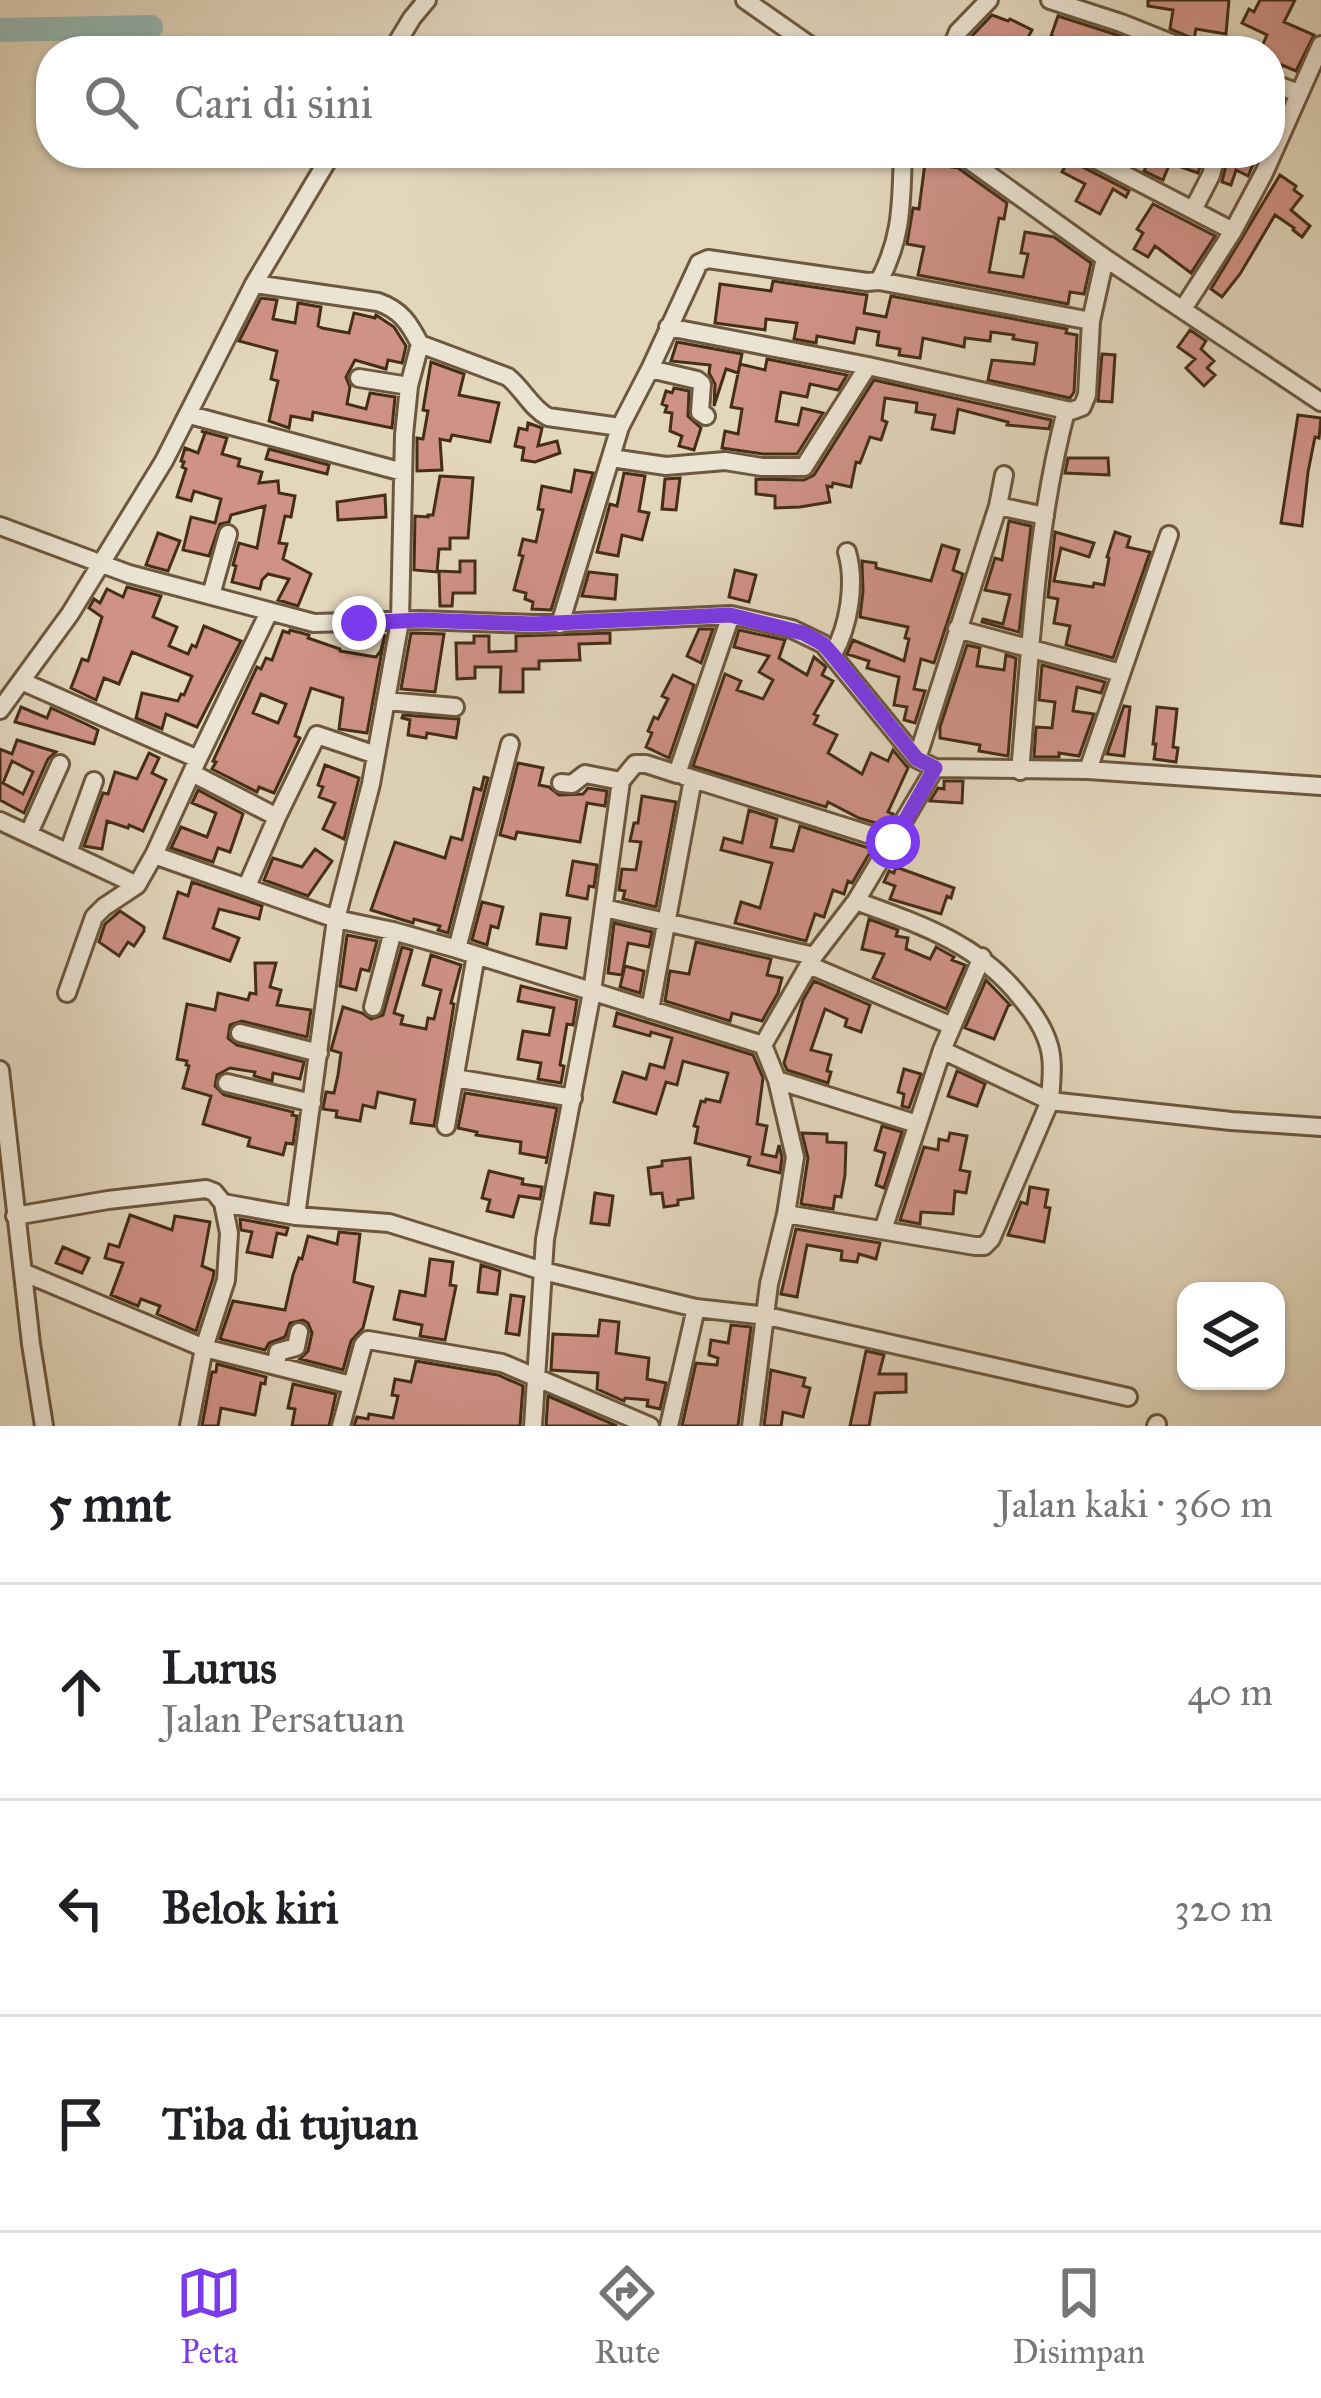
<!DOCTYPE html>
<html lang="id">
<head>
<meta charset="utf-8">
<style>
	body { margin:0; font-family:"IM FELL Great Primer",serif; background:#f2f2f2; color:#202124 }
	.controls { position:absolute; right:36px; bottom:36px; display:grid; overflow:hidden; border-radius:24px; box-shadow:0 3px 9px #0004 }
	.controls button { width:108px; height:108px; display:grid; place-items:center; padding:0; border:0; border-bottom:3px solid #e0e0e0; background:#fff; color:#202124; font:60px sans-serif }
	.stop { position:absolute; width:36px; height:36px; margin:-27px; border:9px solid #7c3aed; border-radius:50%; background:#fff }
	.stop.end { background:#7c3aed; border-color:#fff; box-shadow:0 3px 12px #0008 }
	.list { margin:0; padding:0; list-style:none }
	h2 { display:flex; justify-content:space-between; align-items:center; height:156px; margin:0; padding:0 48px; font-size:51px }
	h2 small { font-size:39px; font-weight:400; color:#757577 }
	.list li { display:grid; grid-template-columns:78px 1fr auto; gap:36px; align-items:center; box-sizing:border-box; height:216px; padding:0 48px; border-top:3px solid #e0e0e0 }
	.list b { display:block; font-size:45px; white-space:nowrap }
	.list p { margin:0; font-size:39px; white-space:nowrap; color:#757577 }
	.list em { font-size:39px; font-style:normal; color:#757577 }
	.icon { flex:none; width:66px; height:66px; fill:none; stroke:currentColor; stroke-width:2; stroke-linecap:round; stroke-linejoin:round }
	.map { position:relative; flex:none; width:1321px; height:1426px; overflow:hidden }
	.search { position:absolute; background:#fff; box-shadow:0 3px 9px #0004; left:36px; right:36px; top:36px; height:132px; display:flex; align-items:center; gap:30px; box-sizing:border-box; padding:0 42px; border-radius:48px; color:#757577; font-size:45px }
	.sheet { height:804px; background:#fff }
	nav { display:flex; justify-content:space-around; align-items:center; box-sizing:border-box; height:168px; border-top:3px solid #e0e0e0; background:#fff; font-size:33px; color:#757577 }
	nav a { display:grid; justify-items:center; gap:6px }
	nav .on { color:#7c3aed }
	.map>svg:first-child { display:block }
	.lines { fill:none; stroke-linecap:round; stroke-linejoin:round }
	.river { stroke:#95b9b5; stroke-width:24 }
	.building { fill:#cf9286; stroke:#442e15; stroke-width:3; fill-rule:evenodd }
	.minor-casing { stroke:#6c583f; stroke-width:22 }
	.minor { stroke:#ece4d3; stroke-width:16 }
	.route { stroke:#7c3aed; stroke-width:15 }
</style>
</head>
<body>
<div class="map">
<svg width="1321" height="1426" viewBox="0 0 1321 1426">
	<rect width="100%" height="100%" fill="#e2d6bc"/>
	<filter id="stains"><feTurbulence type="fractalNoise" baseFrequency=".00167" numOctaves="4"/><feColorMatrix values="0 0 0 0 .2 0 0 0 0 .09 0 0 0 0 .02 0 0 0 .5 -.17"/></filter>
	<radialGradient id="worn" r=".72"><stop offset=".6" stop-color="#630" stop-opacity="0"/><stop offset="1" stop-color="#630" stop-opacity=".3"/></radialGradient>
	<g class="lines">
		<!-- river -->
		<path class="river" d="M0,30l151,-3"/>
	</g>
	<!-- building -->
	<path class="building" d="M1148,0h81l-3,34 -30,-5 -2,10 -24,-10 3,-19 -25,-4z
		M1260,0h35l-11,22 30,13 -18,36 -14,-6 -3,7 -9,-3v-18h-10l7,-16 -25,-12 7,-14 5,3z
		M992,15l16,6 2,-2 22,11 -11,21h-44l-11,-5 3,-7z
		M1058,16l59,19 40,16h-76l2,-3 -32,-12z
		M1125,153h64l14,4 -5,16 -28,-10 -7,17 -19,-9 4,-8z
		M1229,153h29l-10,23 -12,-6 -5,15 -9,-3z
		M1071,156l6,8 52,27 -3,6 -13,-8 -13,25 -24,-13 9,-17 -23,-12z
		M925,163l33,5 49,35 -3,16 -5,-1 -10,54 34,5 5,-23 -7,-1 4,-21 29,5 37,26 -7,31 -14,-2 -2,12 -150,-29 6,-28 -17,-3 6,-36 6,1z
		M1280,175l16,11 -2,4 8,6 -11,14 19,16 -8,11 -9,-7 1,-2 -19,-13 -35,59 -18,23 -11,-8z
		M1153,204l62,32 -24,37 -36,-27 -7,11 -14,-8 9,-16 -6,-4z
		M773,281l94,14 -3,18 22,4 5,-21 176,33 -1,4 11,2 -3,57 -4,6 -82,-18 4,-20 42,4 3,-21 -24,-4 1,-4 -23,-3 -1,9 -25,-3 -1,9 -41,-9 -3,20 -21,-3 1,-6 -23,-4 2,-13 -22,-4 -3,15 -37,-7 -1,7 -22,-4 3,-16 -31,-4 -1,11 -50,-7 5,-39 51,7z
		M261,298l16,2 -4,19 22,4 3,-20 23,4 -3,19 4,2 27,5 5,-20 21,5 1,-3 18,12 12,19 -4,17 -14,-3 -2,9 -31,-9 -9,17 4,10 -3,17 19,5 4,-16 25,4 -3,31 -79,-16 -1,8 -21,-4 -2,12 -20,-7 9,-40 -7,-2 6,-28 -38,-10z
		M1190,330l16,11 -5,8 13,12 -7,7 8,7 -11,11 -18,-18 9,-9 -17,-12z
		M677,342l65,12 -4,19 -12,-4 -12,37 1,-22 -6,-11 1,-8 -39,-4z
		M1102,354l13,1 -3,47 -14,-1z
		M767,359l80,16 -9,15 -28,-6 -3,13 -26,-5 -5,29 22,4 4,-17 21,5 -26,41h-34l-41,-6 3,-17 13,3 4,-25 -11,-2 9,-43 25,6z
		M431,362l33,12 -5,21 40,8 -9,39 -38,-7 -2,6 -10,-2 2,31 -25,1v-33l6,1 5,-28 -5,-1z
		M874,380l177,40 -2,9 -42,-4 1,-3 -50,-13 -4,24 -22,-4 3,-14 -19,-3 1,-9 -32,-5 -3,22 5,2 -6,18 -11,-3 -10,26 -4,-1 -5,25 -18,-4 -1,4 -5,-1 3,16 -30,5 -25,1v-12l-19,-2v-15l48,1 10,-5z
		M674,388l15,3 -1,25 13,12 -7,22 -15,-4 3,-10 -12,-5 2,-18 -7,-1 2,-6 -5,-2 4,-13 6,2z
		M1298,415l23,3 -2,20 -4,-1 -7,35 -6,54 -21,-3z
		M528,423l14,5 -4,18 19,-5 3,12 -25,9 -13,-2 2,-12 -9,-2 4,-18 8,2z
		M201,431l26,7 -5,16 18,5 -2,7 24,6 -3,11 19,-2 1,12 16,3 -4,21 -6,-1 -6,27 8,1 -4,15 28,15 -13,32 -20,-6 11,-21 -21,-5 -6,6 -2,9 -28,-7 4,-16 -3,-1 6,-22 18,5 8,-42 -34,9 -2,7 -9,2 -11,32 -26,-6 8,-33 24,6 6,-24 -27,-8 -3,10 -14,-4 9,-28 -4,-2 2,-5 -3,-1 4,-13 13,5 7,-20z
		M269,449l60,16 -2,9 -61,-15z
		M1068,458h40l1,17 -44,-2z
		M575,470l18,3 -39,127 -3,10 -19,-1 1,-7 -8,-3 1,-6 -12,-3 9,-34 -4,-1 4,-16 13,3 7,-32 -5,-1 4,-23 29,6z
		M624,473l21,3 -6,35 10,2 -7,27 -20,-5 -4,21 -21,-4 13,-48 7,2z
		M440,476l33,2 -5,60h-18v11h-11l-2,23 -23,-2 1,-54 13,1v-2h5z
		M680,478l-4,32 -14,-1 3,-30z
		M385,495l1,22 -48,3 -1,-18z
		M1009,521l22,5 -12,106 -37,-10 1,-3 20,5 7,-29 -25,-5 10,-32 7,2z
		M1055,532l39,11 -5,14 -28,-9 -7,33 39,6 1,-4 10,2 5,-27 -2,-1 8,-25 15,5 -3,10 23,5 -37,106 -47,-13 4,-19 -16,-3 4,-24 -10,-2z
		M158,533l22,8 -12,30 -22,-6z
		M942,545l17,5 -6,20 10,4 -29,89 -13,-4 -7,30 11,2 -10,32 -11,-3 3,-13 -13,-2 5,-28 -32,-9 2,-7 -22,-7 6,-14 51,21 5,-22 -4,-1 3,-11 -48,-10 3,-26 -1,-30 14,2v5l55,13z
		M460,561h15v32h-22l-1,13h-12l-1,-35 21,1z
		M735,570l21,5 -7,27 -20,-5z
		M589,572l28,3 -2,24 -33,-3z
		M127,587l34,9 -8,21 24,10 -8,19 19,8 4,-9 4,2 8,-21 37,15 -44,86 -31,-13 -4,15 -26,-11 6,-25 36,8 3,-7 3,1 8,-19 -60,-24 -13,32 -15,-6 -8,22 -25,-12 11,-29 6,2 14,-44 -13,-9 5,-9 6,4 7,-14 16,8z
		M699,629h14l-12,34 -14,-7z
		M290,630l19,5 -1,3 32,11v2l36,6 5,-7 4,-16 -18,99 -28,-4 4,-31 -32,-10 -16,48 5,2 -26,55 -15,-6 -2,5 -45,-23 4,-7 -3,-1 44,-94 4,2 5,-11 6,2 11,-29 6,2zM261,694l25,10 -8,19 -25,-10z
		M739,630l46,10 -6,18 28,17 7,-18 12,10 -4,8 11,6 -19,33 4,2 -4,8 23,11 -9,18 34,21 9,-21 17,8 5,-11 15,18 -20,44 5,2 -7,12 -27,-8 -31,-16 -2,5 -133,-41 32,-92 16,7 -4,9 26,9 10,-19 -14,-8 10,-16 -35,-9z
		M411,633l33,1 -9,58 -34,-3z
		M610,633v10l-31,1 1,16 -41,1v8h-16v23h-23l1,-25h-26v11l-18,1 -1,-36h18v-7h15v16l27,-1v-15z
		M967,645l13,3 -3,18 27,4 2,-15 10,3 -8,98 -29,-5 1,-6 -40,-7v-11z
		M1042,665l63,17 -4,11 -24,-6 -4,24 21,3 -15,42 -20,-3v4h-25l2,-30 16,1 3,-26 -16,-2z
		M673,675l21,10 -25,73 -23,-11 6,-14 -4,-2 6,-14 4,2 10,-20 -6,-3z
		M1124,706l6,1 -6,49 -17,-2z
		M21,707l26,11 4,-10 35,16 12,6 -4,14 -79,-22z
		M1157,707l20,2 -4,38 5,1 -2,14 -22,-3 2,-15h-3z
		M403,715l56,4 -3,19 -29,-5 -1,5 -18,-3 2,-15 -8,-2z
		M17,740l39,12 -8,7 -24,54 -24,-13v-51l12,5zM12,761l21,11 -10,22 -20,-11z
		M149,753l10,5 -7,15 14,7 -23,51 -14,-6 -1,3 -21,-7 -5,28 -18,-3 19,-53 5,1 7,-22 22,7z
		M518,763l25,5 -4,17 10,2 10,8 24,-1 5,-6 19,3 -2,15 -18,-3 -7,39 -63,-10 -2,7 -15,-4z
		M325,765l34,13 -15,61 -21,-10 12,-26 -16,-6 4,-10 -5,-2z
		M484,777l4,1 -40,155 -10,-3 2,-4 -26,-7 -1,4 -42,-13 24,-68 50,16 6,-21 11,3 12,-52 7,2z
		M944,781h19l-1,22 -32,-2 8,-13 6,1z
		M198,790l45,24 -13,38 -12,-4 -5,14 -42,-14 10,-21 26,10 9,-24 -24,-10z
		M642,796l34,6 -20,105 -33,-8 2,-8 -6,-1 3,-21 14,1 5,-28 -11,-1 4,-18h4z
		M749,810l28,9 -6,28 22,4 7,-25 72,23 -20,34 -4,-2 -4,13 -11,-4 -9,27 -9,-3 -9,27 -71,-18 6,-21 19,6 12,-45 -51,-13 3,-12 18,5z
		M315,849l17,12 -24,35 -44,-16 9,-22 29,9z
		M573,861l24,4 -3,22 -5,-1 -2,13 -20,-4z
		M896,867l58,21 -3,10 -4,-2 -6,18 -51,-15 5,-13 -11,-4 5,-11 5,2z
		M192,882l70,24 -3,13 -40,-10 -6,19 26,10 -9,23 -66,-23 14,-46 10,4z
		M482,902l21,5 -5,21 -7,-2 -4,19 -15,-5z
		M120,911l24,16v4l-10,15 -6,-4 -9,14 -20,-14 6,-18z
		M541,914l29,4 -4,30 -29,-4z
		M869,919l29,11 -2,6 12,2 -2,11 24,10 6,-12 18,10 -2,3 13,5 -19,44 -73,-31 11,-24 -22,-5z
		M614,923l38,9 -3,15 -21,-4 -6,32 -14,-2z
		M347,935l30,6 -8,30 -8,-2 -5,21 -16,-4z
		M696,942l75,17 -4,16 15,3 -4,15 -16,28 -30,-8 -2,8 -65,-20 5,-30 19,3z
		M402,947l10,3 -18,63 9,3 -2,8 25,5 2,-11 6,1 7,-29 -18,-5 8,-30 30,10 -10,38 3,1 -20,122 -23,-3 4,-23 -37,-8 -3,16 -12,-3 -3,16 -24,-4 1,-6 -14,-2 3,-17 8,1 4,-18 3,-22 -10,-3 12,-43 19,6 9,6 12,-4z
		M255,963h21l-6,24 11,3 -4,15 34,5 -4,27 -65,-16 -12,4 -2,13 9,7 67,17 -4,17 -27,-6 -1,8 -18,-5 1,-4 -25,-4 -13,7 -2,11 9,9 69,17 -1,3 5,1 -4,28 -7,-1 -3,12 -35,-9 2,-8 -47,-14 8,-28 -28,-8 6,-22 -3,-1 1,-4 -10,-2 10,-55 28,6 3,-17 30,7 2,-7 6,1z
		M625,966l19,5 -4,22 -20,-6z
		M986,980l24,25 -2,1 -14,33 -29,-11z
		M814,981l56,24 -9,27 -16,-6 2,-7 -22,-10 -14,41 20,5 -4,16 4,1 -3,11 -41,-13 -3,-7 19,-63z
		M521,986l56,14 -4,25 -6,-1 -7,41 4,1 -3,17 -23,-4 3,-16 -23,-4 5,-28 26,4 5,-27 -36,-7z
		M617,1013l136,42 10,23 -6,46 10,2 -5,28 14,3 3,-12 3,12 -2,16 -32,-8 2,-8 -55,-14 3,-16 -4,-1 7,-25 4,1 1,-3 14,3 8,-29 -45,-12 -6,24 -11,-3 -10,32 -42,-12 9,-30 23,7 4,-15 14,4 8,-30 -21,-6 -1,4 -36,-10z
		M904,1069l17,5 -12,34 -7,-2 2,-12 -6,-2z
		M957,1071l28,13 -8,22 -29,-10z
		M465,1093l92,15 -11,56 1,-6 -27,-5 1,-11 -45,-7 1,-3 -19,-4z
		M882,1126l20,6 -18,56 -8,-3 9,-32 -10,-3z
		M802,1133l25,1v8l19,1 -1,32 -4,22 -6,-1 -2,13 -32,-5 7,-46z
		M950,1133l17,3 -7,34 10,2 -4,21 -11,-2 -2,23 -32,-2 -1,12 -20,-4 24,-73 14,3 1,-11 9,2z
		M690,1158l3,40 -15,2v5l-14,2 -2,-14 -11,1 -3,-26 14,-2v-5z
		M489,1171l34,8 -1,5 20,3 -2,12 -21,-3 -6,21 -26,-6 3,-11 -8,-2z
		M1030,1187l18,3 -3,17 5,1 -6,34 -36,-7 13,-33 6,2z
		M595,1193l18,3 -4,29 -18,-2z
		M130,1215l42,15 3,-14 35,6 -8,44 12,5 -1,7 -17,53 -39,-17 3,-8 -19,-7 -3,7 -27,-11 12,-32 -18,-5 4,-14 10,3z
		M240,1219l48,9 -2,7 -9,-2 -5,24 -25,-5 5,-20 -11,-2z
		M796,1229l84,14 -4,16 -17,-5 -2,8 -16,-2 1,-9 -35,-6 -10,52 -16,-3z
		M339,1232l21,2 -6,48 19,5 -10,41 -12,13 -8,29 -43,-11 8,-8 4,-18 -4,-10 -5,-3 -13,3 -5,14 -16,6 -4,7 -45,-11 13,-38 52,9 8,-35 6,-17 3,1 6,-23 29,8z
		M63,1247l26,11 -7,15 -26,-10z
		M430,1259l23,3 -3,23 6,1 -11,54 -25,-4 2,-11 -28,-6 6,-28 25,5z
		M481,1265l19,6 -3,23 -19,-2z
		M511,1295l13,2 -5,38 -13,-2z
		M600,1320l19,2 -3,31 33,5 -2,21 19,4 -6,26 -13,-3 1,-6 -23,-2 -1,3 -27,-12 1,-16 -47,-3 2,-36 45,2z
		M731,1325l20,2 -13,99h-56l14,-63 21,2 1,-7 -9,-3 2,-15 17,3z
		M866,1351l18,4 -5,19h27v18l-31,1 -6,33h-19z
		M416,1361l82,14 25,11 -3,40h-166l3,-9 11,2 1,-5 24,4 5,-22 -6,-1 3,-16 16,3z
		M217,1364l49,13 -1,7 -4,-1 -6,32 -34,-7 -3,18h-16l10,-54h4z
		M771,1370l34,8 -2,8 7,2 -7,29 -20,-5 -2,14h-17z
		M293,1384l43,10 -7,32h-37l3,-17 -7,-1z
		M548,1396l69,30h-71z"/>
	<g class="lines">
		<!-- minor casing -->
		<g class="minor-casing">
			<path id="minor" d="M745,0l73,51
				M1050,0l71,23 70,28
				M392,51l20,-33 15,-18
				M950,51l8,-19 31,-32
				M1270,82l28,11
				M959,153l146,105 216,144
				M1083,153l150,78
				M1193,210l18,-35 6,-22
				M879,281c24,-45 22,-79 24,-128
				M254,284l124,18c23,8 31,21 42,42l88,33c15,12 23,31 40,40l72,10 30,-58 49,-106 9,-4 159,23 12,-1 212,40
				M1183,309l50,-78 31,-58 57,-128
				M668,327l200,39 203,45 11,-4 5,-12 4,-74 14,-63
				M650,369l47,11 5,4 -2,28 6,4
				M359,378l50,8
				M190,415l213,57
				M611,458l55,8 59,-5 37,6h42l64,-101
				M998,506l47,10
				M0,526l129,48 185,49 106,-3 113,4 198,-9 61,14 31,15 94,115 18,9 153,2 233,16
				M211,595l17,-61
				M560,624l60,-197
				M957,629l164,44
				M833,654c16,-28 23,-71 14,-102
				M21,681l177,78
				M386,701l69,6
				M0,710l70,-96 94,-153 90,-177 78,-131
				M917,759l81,-253 6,-31
				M1088,770l81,-235
				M1020,771c11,-121 15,-243 46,-360
				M192,773l85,44 -30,69
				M684,776l209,66
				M561,783l11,1 13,-10 36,7
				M277,817l40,-82 59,20
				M0,821l137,64 17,-30 44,-96 71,-147
				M29,833l31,-69
				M68,853l26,-72
				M154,855l182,64 57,12 64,18 306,96
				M856,901c63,23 122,42 165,97 12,14 23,30 28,48 5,17 2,37 1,55l181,20 90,6
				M604,908l210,48
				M457,949l53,-205
				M809,965l143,61
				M67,993l27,-76 10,-10 33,-22
				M373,1007l20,-76
				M650,1010l43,-231
				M240,1033l79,20
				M763,1045l51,-89 42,-55 79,-133
				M0,1070l31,274 13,82
				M455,1078l118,20
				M777,1080l140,44
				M227,1083l85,20
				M446,1126l30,-171
				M786,1214l189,32h9l7,-7 59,-138 -108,-51
				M15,1216l93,-16 98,-11 8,3 9,11 73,13 93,7 154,48 153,37 71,8 361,81
				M296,1216l40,-297 35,-135 29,-163 4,-186 5,-49 11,-42
				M883,1230l59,-180 40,-93
				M25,1273l179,75 72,18
				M299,1332l-3,15 -18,5 -2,14 75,19
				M189,1426l15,-78 22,-68 3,-47 -6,-30
				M341,1426l22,-81 5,-5 134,23 148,63
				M533,1426l12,-187 47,-247 29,-211 14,-17h11l31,10 54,-159
				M669,1426l27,-118
				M751,1426l18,-142 17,-70 9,-57 -18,-77 -14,-35
				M1156,1426l1,-2"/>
		</g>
		<!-- minor -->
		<use href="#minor" class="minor"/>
	</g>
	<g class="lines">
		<!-- route -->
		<path class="route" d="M359,623l62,-3 112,4 197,-9 73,18 20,11 9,10 85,105 18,9 -42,74"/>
	</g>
	<rect width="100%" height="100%" filter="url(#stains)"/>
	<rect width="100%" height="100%" fill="url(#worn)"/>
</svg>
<div class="controls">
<button><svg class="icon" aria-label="layers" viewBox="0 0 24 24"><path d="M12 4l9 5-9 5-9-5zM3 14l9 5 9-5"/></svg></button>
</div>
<div class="stop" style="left:893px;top:842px"></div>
<div class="stop end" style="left:359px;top:623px"></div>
<div class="search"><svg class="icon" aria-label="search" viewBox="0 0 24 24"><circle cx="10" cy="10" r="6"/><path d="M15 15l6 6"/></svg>Cari di sini</div>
</div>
<section class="sheet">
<h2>5 mnt<small>Jalan kaki · 360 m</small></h2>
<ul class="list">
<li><svg class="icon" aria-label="ahead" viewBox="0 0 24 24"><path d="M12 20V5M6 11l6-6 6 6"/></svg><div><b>Lurus</b><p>Jalan Persatuan</p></div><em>40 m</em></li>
<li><svg class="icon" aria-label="left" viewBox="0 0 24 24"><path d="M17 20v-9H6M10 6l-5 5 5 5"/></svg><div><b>Belok kiri</b></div><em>320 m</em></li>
<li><svg class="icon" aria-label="arrive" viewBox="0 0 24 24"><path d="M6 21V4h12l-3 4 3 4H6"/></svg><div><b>Tiba di tujuan</b></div></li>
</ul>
</section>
<nav>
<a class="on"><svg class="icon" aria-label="map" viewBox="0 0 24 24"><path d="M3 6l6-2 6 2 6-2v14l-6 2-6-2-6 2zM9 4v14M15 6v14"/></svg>Peta</a>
<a><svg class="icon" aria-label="directions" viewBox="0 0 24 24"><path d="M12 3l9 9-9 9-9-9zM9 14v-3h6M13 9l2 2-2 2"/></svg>Rute</a>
<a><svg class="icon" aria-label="saved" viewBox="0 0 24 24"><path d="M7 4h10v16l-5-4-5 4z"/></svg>Disimpan</a>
</nav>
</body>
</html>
